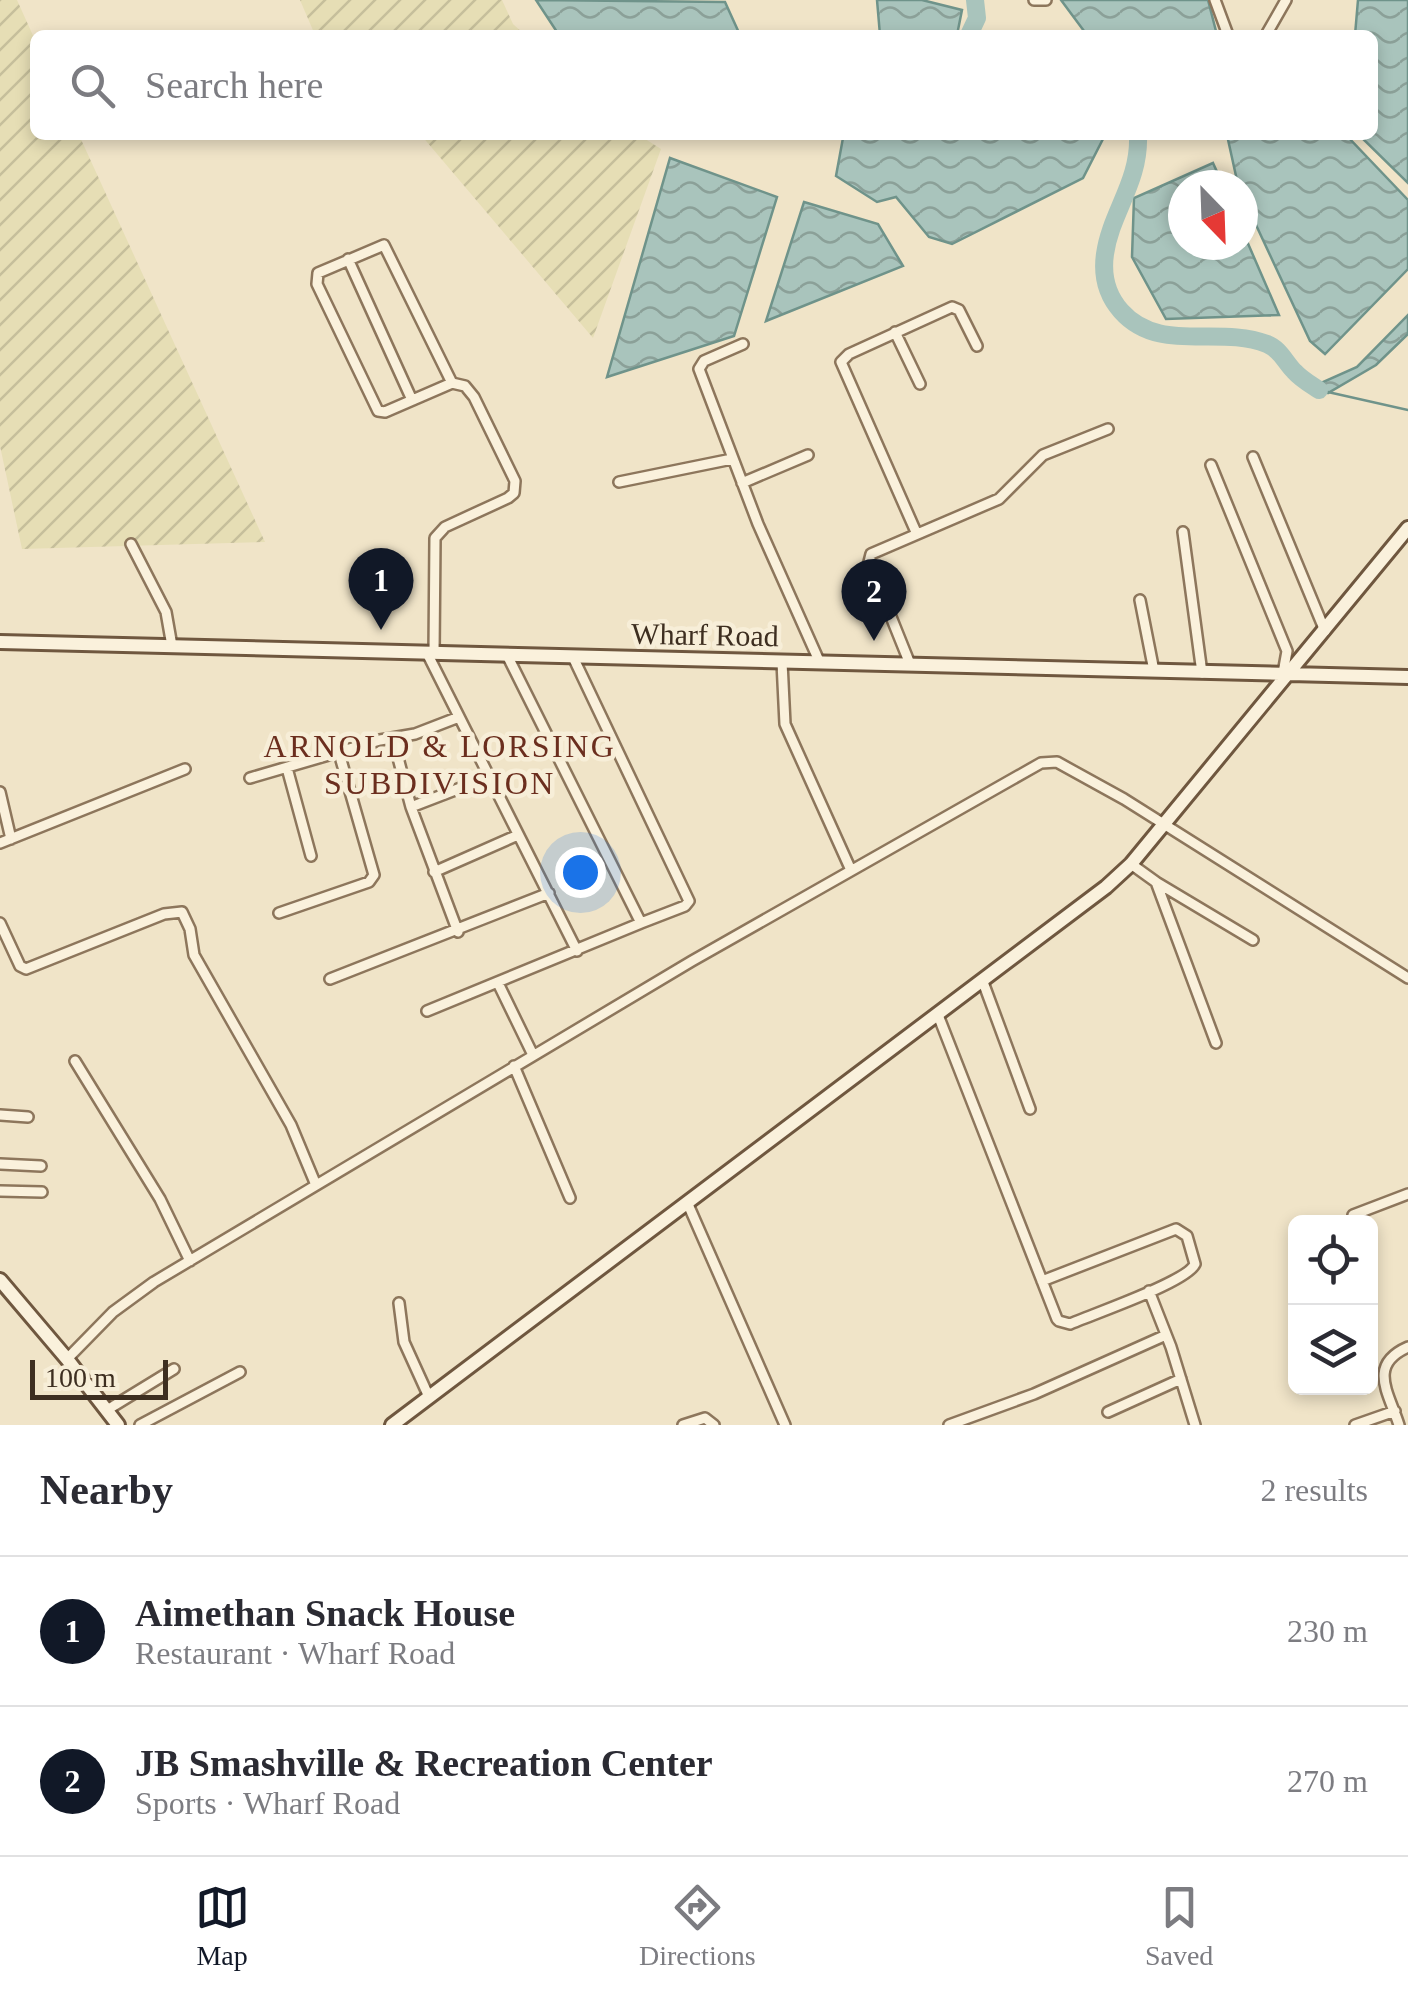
<!DOCTYPE html>
<html lang="en">
<head>
<meta charset="utf-8">
<style>
	body { margin:0; font-family:Georgia,serif; background:#f7f7f7; color:#2b2b33 }
	.controls { position:absolute; right:30px; bottom:30px; display:grid; overflow:hidden; border-radius:15px; box-shadow:0 5px 15px #0003 }
	.controls button { width:90px; height:90px; display:grid; place-items:center; padding:0; border:0; border-bottom:2px solid #e1e1e2; background:#fff; color:#2b2b33; font:50px sans-serif }
	.compass { position:absolute; left:1168px; top:170px; width:90px; height:90px; border-radius:50%; background:#fff; box-shadow:0 5px 15px #0003; rotate:157deg }
	.scale { position:absolute; left:30px; bottom:25px; width:138px; box-sizing:border-box; padding-left:10px; border:5px solid #3d2e20; border-top:0; font-size:28px; line-height:35px; white-space:nowrap; color:#3d2e20; -webkit-text-stroke:8px #f7eed8; paint-order:stroke }
	.you { position:absolute; left:580px; top:872px; width:35px; height:35px; margin:-25px; border:8px solid #fff; border-radius:50%; background:#1a73e8; box-shadow:0 0 0 15px #1a73e833 }
	.badge { display:grid; place-items:center; width:65px; height:65px; border-radius:50%; background:#111827; color:#fff; font-size:32px; font-weight:700 }
	.pin { position:absolute; translate:-50% -82px; filter:drop-shadow(0 2px 5px #0008) }
	.pin::after { content:''; position:absolute; top:52px; width:35px; height:30px; background:inherit; clip-path:polygon(0 0,100% 0,50% 100%) }
	.list { margin:0; padding:0; list-style:none }
	h2 { display:flex; justify-content:space-between; align-items:center; height:130px; margin:0; padding:0 40px; font-size:42px }
	h2 small { font-size:32px; font-weight:400; color:#7c7c81 }
	.list li { display:grid; grid-template-columns:65px 1fr auto; gap:30px; align-items:center; box-sizing:border-box; height:150px; padding:0 40px; border-top:2px solid #e1e1e2 }
	.list b { display:block; font-size:38px; white-space:nowrap }
	.list p { margin:0; font-size:32px; white-space:nowrap; color:#7c7c81 }
	.list em { font-size:32px; font-style:normal; color:#7c7c81 }
	.icon { flex:none; width:55px; height:55px; fill:none; stroke:currentColor; stroke-width:2; stroke-linecap:round; stroke-linejoin:round }
	.map { position:relative; flex:none; width:1408px; height:1425px; overflow:hidden }
	.search { position:absolute; background:#fff; box-shadow:0 5px 15px #0003; left:30px; right:30px; top:30px; height:110px; display:flex; align-items:center; gap:25px; box-sizing:border-box; padding:0 35px; border-radius:15px; color:#7c7c81; font-size:38px }
	.sheet { height:430px; background:#fff }
	nav { display:flex; justify-content:space-around; align-items:center; box-sizing:border-box; height:140px; border-top:2px solid #e1e1e2; background:#fff; font-size:28px; color:#7c7c81 }
	nav a { display:grid; justify-items:center; gap:5px }
	nav .on { color:#111827 }
	.map>svg:first-child { display:block }
	.farmland { fill:url(#farmland-furrows) }
	.water { fill:url(#water-waves); stroke:#6f938a; stroke-width:2.5 }
	.lines { fill:none; stroke-linecap:round; stroke-linejoin:round }
	.stream { stroke:#6f938a; stroke-width:2.5 }
	.river { stroke:#a9c4bc; stroke-width:18 }
	.street-casing { stroke:#8d765c; stroke-width:14 }
	.secondary-casing { stroke:#6f573f; stroke-width:18 }
	.street { stroke:#faf1dc; stroke-width:9 }
	.secondary { stroke:#faf1dc; stroke-width:12 }
	.labels { text-anchor:middle; stroke-width:9; stroke-linejoin:round; paint-order:stroke }
	.street-label { font-size:30px; fill:#3d2e20; stroke:#f7eed8 }
	.neighbourhood-label { font-size:32px; letter-spacing:2.5px; fill:#6b2e1e; stroke:#f7eed8 }
</style>
</head>
<body>
<div class="map">
<svg width="1408" height="1425" viewBox="0 0 1408 1425">
	<defs>
		<pattern id="farmland-furrows" width="10" height="10" patternUnits="userSpaceOnUse" patternTransform="scale(2.5)"><rect width="10" height="10" fill="#e6deb5"/><path d="M-1 1l2-2M0 10L10 0M9 11l2-2" fill="none" stroke="#c6bf9b"/></pattern>
		<pattern id="water-waves" width="16" height="10" patternUnits="userSpaceOnUse" patternTransform="scale(2.5)"><rect width="16" height="10" fill="#a9c4bc"/><path d="M0 5q4-4 8 0t8 0" fill="none" stroke="#8ba098"/></pattern>
	</defs>
	<rect width="100%" height="100%" fill="#f0e4c8"/>
	<!-- farmland -->
	<path class="farmland" d="M0,0h17l18,40v95h44l186,407 -243,7 -22,-103z
		M300,0h202l11,24 12,11h-210z
		M421,135h218l22,14 -68,189z"/>
	<!-- water -->
	<path class="water" d="M536,0l189,2 15,33h-181z
		M877,0h45l40,10 -5,25h-77z
		M1061,0h147l9,35h-130z
		M1358,0h50v183l-49,-48h14v-100h-18z
		M832,135h273l-22,43 -131,66 -23,-7 -33,-40 -19,5 -41,-26 7,-38z
		M1227,135h119l62,65v69l-83,85 -15,-13 -67,-144v-12h-5z
		M670,158l107,39 -43,139 -127,41z
		M1213,163l10,22h-40v60h60v-13l36,83 -113,4 -34,-62 2,-59z
		M804,202l74,22 25,42 -137,55z
		M1408,315v19l-32,31 -48,28 -14,-7 43,-19z"/>
	<g class="lines">
		<!-- stream -->
		<path class="stream" d="M1319,390l89,20"/>
		<!-- river -->
		<path class="river" d="M969,35l8,-17 -2,-18
			M1138,135c2,47 -27,77 -33,119 -3,21 2,41 16,57 38,43 97,14 146,33 13,5 18,18 27,27 7,8 16,13 25,19"/>
		<!-- street casing -->
		<g class="street-casing">
			<path id="street" d="M1034,0h12
				M1215,0l13,35
				M1266,35l20,-35
				M348,259l64,141
				M895,332l25,52
				M743,344l-39,17 -5,8 59,155 62,139
				M1253,457l72,174
				M1211,465l76,186 -4,22
				M619,482l113,-23
				M742,483l66,-28
				M916,532l-75,-170 8,-8 103,-47 7,3 18,36
				M1183,532l19,141
				M131,544l35,68 6,34
				M1140,600l14,71
				M427,653l150,298
				M434,653l1,-115 10,-11 63,-29 6,-5 1,-12 -41,-84 -9,-11 -13,-3 -67,29 -7,-1 -61,-127 1,-11 66,-28 68,138
				M507,655l134,268 44,-17 4,-5 -116,-244
				M782,662l3,62 65,144
				M910,664l-41,-102 2,-8 128,-55 44,-44 65,-26
				M404,737l-7,17 14,53 47,125
				M287,768l24,88
				M250,778l130,-38 35,-6 44,-17
				M0,792l11,47
				M411,807l78,-30
				M0,843l185,-74
				M1131,864l25,18
				M434,872l84,-37
				M279,913l90,-31 5,-7 -35,-122
				M0,923l20,43 6,3 138,-55 18,-2 8,17 4,26 97,170 25,60
				M330,979l219,-86
				M983,982l47,127
				M498,983l35,72
				M427,1011l214,-88
				M938,1015l119,304 2,2 11,3c23,-10 117,-42 125,-60l-8,-28 -11,-7 -134,52
				M1216,1043l-60,-161 97,58
				M75,1061l85,138 30,62
				M514,1066l56,132
				M0,1115l28,2
				M0,1164l41,2
				M0,1191l42,1
				M687,1202l98,223
				M1353,1215l55,-21
				M1149,1291l22,56 24,78
				M399,1303l5,39 25,55
				M67,1359l46,-47 41,-30 538,-321 349,-198 16,-1 67,37 284,179
				M107,1410l67,-41
				M1108,1412l73,-33
				M140,1425l100,-53
				M683,1425l22,-7 9,7
				M949,1425l85,-31 132,-59
				M1355,1425l40,-14
				M1399,1425c-10,-32 -32,-60 9,-78"/>
		</g>
		<!-- secondary casing -->
		<g class="secondary-casing">
			<path id="secondary" d="M0,642l1408,35
				M0,1280l67,79 51,66
				M392,1425l714,-538 25,-23 277,-336"/>
		</g>
		<!-- street -->
		<use href="#street" class="street"/>
		<!-- secondary -->
		<use href="#secondary" class="secondary"/>
	</g>
	<g class="labels">
		<!-- street labels -->
		<g class="street-label">
			<text transform="translate(705 635) rotate(1)" y="10">Wharf Road</text>
		</g>
		<!-- neighbourhood labels -->
		<g class="neighbourhood-label">
			<text x="440" y="757">ARNOLD &amp; LORSING<tspan x="440" dy="37">SUBDIVISION</tspan></text>
		</g>
	</g>
</svg>
<div class="controls">
<button><svg class="icon" aria-label="locate" viewBox="0 0 24 24"><circle cx="12" cy="12" r="6"/><path d="M12 2v4M12 18v4M2 12h4M18 12h4"/></svg></button>
<button><svg class="icon" aria-label="layers" viewBox="0 0 24 24"><path d="M12 4l9 5-9 5-9-5zM3 14l9 5 9-5"/></svg></button>
</div>
<svg class="compass" viewBox="-18 -18 36 36"><path d="M0-13l5 13h-10z" fill="#e53935"/><path d="M0 13l5-13h-10z" fill="#7c7c81"/></svg>
<div class="scale">100 m</div>
<div class="you"></div>
<div class="pin badge" style="left:381px;top:630px">1</div>
<div class="pin badge" style="left:874px;top:641px">2</div>
<div class="search"><svg class="icon" aria-label="search" viewBox="0 0 24 24"><circle cx="10" cy="10" r="6"/><path d="M15 15l6 6"/></svg>Search here</div>
</div>
<section class="sheet">
<h2>Nearby<small>2 results</small></h2>
<ul class="list">
<li><span class="badge">1</span><div><b>Aimethan Snack House</b><p>Restaurant · Wharf Road</p></div><em>230 m</em></li>
<li><span class="badge">2</span><div><b>JB Smashville &amp; Recreation Center</b><p>Sports · Wharf Road</p></div><em>270 m</em></li>
</ul>
</section>
<nav>
<a class="on"><svg class="icon" aria-label="map" viewBox="0 0 24 24"><path d="M3 6l6-2 6 2 6-2v14l-6 2-6-2-6 2zM9 4v14M15 6v14"/></svg>Map</a>
<a><svg class="icon" aria-label="directions" viewBox="0 0 24 24"><path d="M12 3l9 9-9 9-9-9zM9 14v-3h6M13 9l2 2-2 2"/></svg>Directions</a>
<a><svg class="icon" aria-label="saved" viewBox="0 0 24 24"><path d="M7 4h10v16l-5-4-5 4z"/></svg>Saved</a>
</nav>
</body>
</html>
